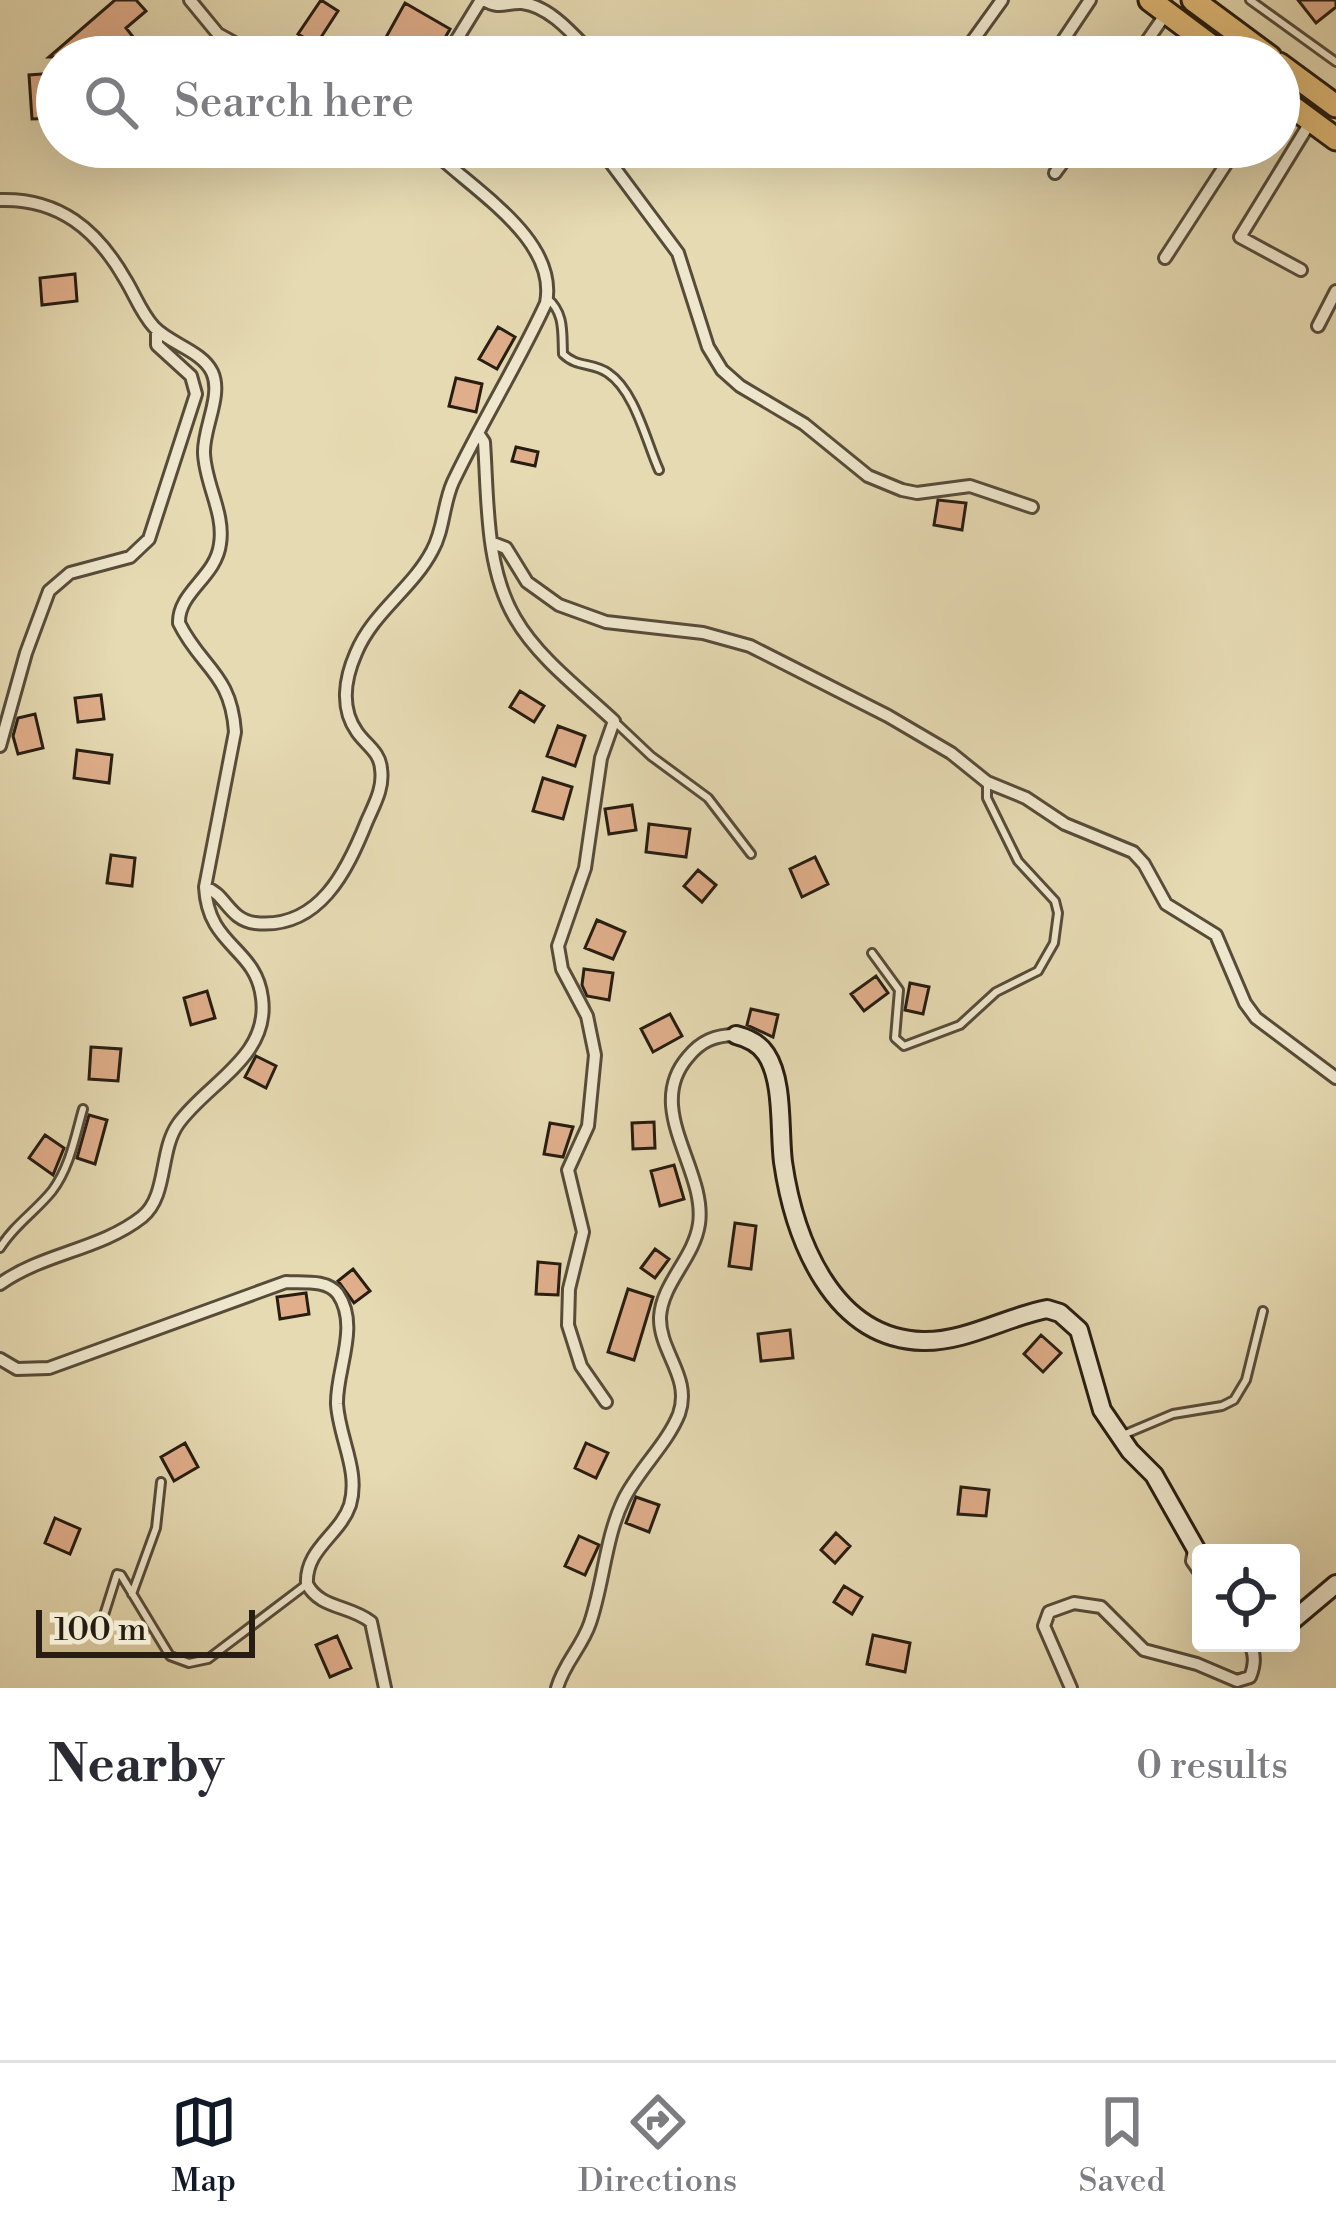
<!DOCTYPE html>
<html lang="en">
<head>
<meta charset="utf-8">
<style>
	body { margin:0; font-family:"Libre Bodoni",serif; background:#f7f7f7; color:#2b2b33 }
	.controls { position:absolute; right:36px; bottom:36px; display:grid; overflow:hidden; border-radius:12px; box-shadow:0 12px 48px #0002 }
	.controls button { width:108px; height:108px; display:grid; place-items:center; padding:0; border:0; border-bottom:3px solid #e1e1e2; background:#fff; color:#2b2b33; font:60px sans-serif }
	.scale { position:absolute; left:36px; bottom:30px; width:219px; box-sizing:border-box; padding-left:12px; border:6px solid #271d12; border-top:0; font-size:33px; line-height:42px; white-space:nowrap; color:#271d12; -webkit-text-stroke:9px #efe7cd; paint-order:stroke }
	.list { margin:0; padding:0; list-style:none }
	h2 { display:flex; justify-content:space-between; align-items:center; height:156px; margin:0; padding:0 48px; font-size:51px }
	h2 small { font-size:39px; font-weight:400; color:#7c7c81 }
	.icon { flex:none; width:66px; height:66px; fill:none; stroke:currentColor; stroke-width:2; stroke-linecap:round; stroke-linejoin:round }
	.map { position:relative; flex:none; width:1336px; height:1688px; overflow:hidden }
	.search { position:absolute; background:#fff; box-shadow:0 12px 48px #0002; left:36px; right:36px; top:36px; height:132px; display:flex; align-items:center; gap:30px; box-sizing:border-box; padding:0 42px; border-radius:66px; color:#7c7c81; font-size:45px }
	.sheet { height:372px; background:#fff }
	nav { display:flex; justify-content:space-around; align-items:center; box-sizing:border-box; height:168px; border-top:3px solid #e1e1e2; background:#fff; font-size:33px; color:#7c7c81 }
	nav a { display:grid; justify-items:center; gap:6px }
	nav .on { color:#111827 }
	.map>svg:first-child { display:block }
	.building { fill:#e0ae8b; stroke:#271d12; stroke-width:3 }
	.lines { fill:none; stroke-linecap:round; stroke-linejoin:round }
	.lane-casing { stroke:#574c3a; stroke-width:12 }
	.street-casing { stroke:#574c3a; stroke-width:16 }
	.secondary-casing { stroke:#271d12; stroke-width:22 }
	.highway-casing { stroke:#271d12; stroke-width:27 }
	.lane { stroke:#efe7cd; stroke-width:6 }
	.street { stroke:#efe7cd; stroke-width:10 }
	.secondary { stroke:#efe7cd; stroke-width:16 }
	.highway { stroke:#e3bd79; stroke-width:21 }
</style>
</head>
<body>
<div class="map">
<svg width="1336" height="1688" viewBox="0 0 1336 1688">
	<rect width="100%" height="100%" fill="#e6dab2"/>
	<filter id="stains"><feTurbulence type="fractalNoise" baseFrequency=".00167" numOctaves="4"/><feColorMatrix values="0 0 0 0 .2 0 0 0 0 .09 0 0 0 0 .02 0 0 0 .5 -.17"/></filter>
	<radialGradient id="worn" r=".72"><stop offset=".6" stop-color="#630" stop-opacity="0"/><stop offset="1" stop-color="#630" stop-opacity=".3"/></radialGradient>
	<!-- building -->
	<path class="building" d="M115,0h21l10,11 -20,17 23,29h-100z
		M321,0l17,11 -22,34 -18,-11z
		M1298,0h38v7l-20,16z
		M405,3l45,26 -16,28h-59z
		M56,73l1,45 -25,1 -3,-44z
		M75,274l2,27 -35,4 -2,-27z
		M498,327l17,10 -18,32 -18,-10z
		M456,378l26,6 -6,28 -27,-6z
		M516,447l22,5 -3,14 -23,-5z
		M938,500l28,3 -4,27 -28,-5z
		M520,691l24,15 -10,16 -24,-15z
		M101,695l3,24 -26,3 -3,-24z
		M35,714l8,34 -25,6 -5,-18 5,-18z
		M558,726l27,10 -10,30 -28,-10z
		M77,750l35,5 -3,28 -35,-5z
		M543,778l29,9 -9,32 -30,-8z
		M632,805l4,25 -27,4 -4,-25z
		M649,824l41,5 -4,28 -40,-5z
		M111,855l24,3 -3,28 -25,-3z
		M815,857l13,27 -26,13 -12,-28z
		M698,870l18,15 -14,17 -18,-16z
		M597,920l28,12 -12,27 -28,-11z
		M584,969l29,4 -4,27 -22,-4 -5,-11z
		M876,976l12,17 -24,18 -13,-17z
		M910,983l19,4 -6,27 -18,-4z
		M207,991l8,27 -24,7 -7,-27z
		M751,1009l27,6 -5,22 -26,-12z
		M670,1014l12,22 -29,16 -12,-23z
		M91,1047l30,2 -3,32 -29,-2z
		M256,1056l20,10 -10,22 -21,-11z
		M89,1115l18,5 -12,44 -18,-6z
		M654,1122l1,26 -22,1 -1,-26z
		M550,1123l23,4 -10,30 -19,-3z
		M45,1135l19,13 -11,27 -24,-17z
		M674,1165l10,34 -24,7 -9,-35z
		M735,1223l21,3 -5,43 -22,-3z
		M655,1249l14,10 -14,19 -14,-10z
		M538,1262l22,2 -2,31 -22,-1z
		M353,1269l17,22 -16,12 -16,-22z
		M628,1289l25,8 -19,63 -26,-8z
		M306,1293l3,21 -29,5 -3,-22z
		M790,1330l3,28 -32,3 -3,-27z
		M1041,1335l20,18 -18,19 -19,-18z
		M185,1443l13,24 -24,14 -13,-24z
		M586,1443l22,10 -12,25 -21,-10z
		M961,1487l28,3 -3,26 -28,-2z
		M636,1497l23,8 -10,27 -23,-9z
		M55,1518l25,11 -10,25 -25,-11z
		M836,1533l14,13 -15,17 -14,-13z
		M579,1536l20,9 -14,30 -20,-9z
		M844,1586l18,11 -10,17 -18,-12z
		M873,1635l37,8 -5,29 -38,-8z
		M337,1636l14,32 -21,9 -14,-32z"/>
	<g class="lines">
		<!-- lane casing -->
		<g class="lane-casing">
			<path id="lane" d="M1250,0l86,62
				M547,298c18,15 15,35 16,56 14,14 30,8 45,19 27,18 38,68 51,97
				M614,721l37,35 57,42 43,56
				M872,953l27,37 -4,48 9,8 56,-21 36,-33 42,-21 16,-28 4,-30 -3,-12 -37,-40 -31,-63v-16
				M0,1248c14,-23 35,-36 52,-57 18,-24 23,-54 31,-82
				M1123,1435l50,-21 49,-8 12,-6 12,-20 17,-69
				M132,1594l24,-66 5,-46
				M98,1634l19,-60 4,1 49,81 19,7 19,-4 99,-75"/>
		</g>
		<!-- street casing -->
		<g class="street-casing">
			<path id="street" d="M190,0l28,34 42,23
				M484,0c16,10 22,2 38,3 29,3 54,35 73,54
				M458,38l31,19
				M446,57l35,-57
				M961,57l41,-57
				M1052,57l38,-57
				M1136,57l31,-45
				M599,147l79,106 30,94 14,23 18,16 64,38 64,52 34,14 15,3 53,-7 62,21
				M1055,173l19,-26
				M0,200c59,-2 97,30 125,79 10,16 16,34 29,48 16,17 48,24 58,45 11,23 -9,56 -8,81 1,31 21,60 16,91 -4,33 -42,48 -41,79 22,45 52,50 56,109l-30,155c3,60 51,60 57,111 8,59 -55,85 -84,126 -19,27 -10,72 -36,93 -42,33 -99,36 -142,67
				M1165,258l72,-111
				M1301,270l-61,-33 71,-116
				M1318,326l18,-35
				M478,433l6,9c4,57 1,125 31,176 23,40 66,72 99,103l-13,37 -16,110 -27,78 4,23 25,47 8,39 -7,71 -20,44 15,62 -14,57 -1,36 13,41 25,36
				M493,543l13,5 21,34 32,23 47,17 97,11 47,13 138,70 63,37 36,29 39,16 39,26 68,28 11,12 22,40 50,31 29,68 11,15 80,60
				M0,746l26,-93 23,-62 21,-18 60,-16 19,-18 47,-145 -5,-18 -34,-31v-15
				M205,887c21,7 24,33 50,36 64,7 92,-52 112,-102 7,-16 17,-33 14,-52 -1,-17 -15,-24 -24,-37 -17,-24 -12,-54 -1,-79 17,-41 56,-64 76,-102 12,-21 11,-47 21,-69 29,-61 65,-118 93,-179 13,-65 -77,-115 -117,-156
				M0,1359l17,10 32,-1 237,-86c16,1 41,-3 52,12 22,32 -2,76 -1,110 2,34 23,67 13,101 -10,30 -45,44 -43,79 13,25 43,21 64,38l14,66
				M1194,1550l-2,11 9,13
				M557,1688c7,-25 25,-41 33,-65 14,-41 15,-85 34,-124 15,-30 43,-55 55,-85 13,-37 -20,-62 -19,-97 2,-34 34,-59 39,-93 8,-55 -56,-115 -11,-167 13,-16 27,-22 48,-22
				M1071,1688l-27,-62 5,-14 25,-9 27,4 43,43 53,14 40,17 13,-4c5,-12 6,-23 -1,-34"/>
		</g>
		<!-- secondary casing -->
		<g class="secondary-casing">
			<path id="secondary" d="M736,1035c12,3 23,8 30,19 18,27 13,76 17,108 11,76 49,177 140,179 42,1 83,-24 124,-32l13,4 19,17 23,80 28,41 24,24 47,83
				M1291,1622l45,-38"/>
		</g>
		<!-- highway casing -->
		<g class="highway-casing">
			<path id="highway" d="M1150,0l76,57
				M1193,0l77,57
				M1279,64l57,42
				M1279,97l57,42"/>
		</g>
		<!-- lane -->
		<use href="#lane" class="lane"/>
		<!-- street -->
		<use href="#street" class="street"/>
		<!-- secondary -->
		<use href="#secondary" class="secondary"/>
		<!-- highway -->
		<use href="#highway" class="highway"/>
	</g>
	<rect width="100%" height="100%" filter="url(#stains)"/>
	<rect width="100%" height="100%" fill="url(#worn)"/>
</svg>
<div class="controls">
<button><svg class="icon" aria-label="locate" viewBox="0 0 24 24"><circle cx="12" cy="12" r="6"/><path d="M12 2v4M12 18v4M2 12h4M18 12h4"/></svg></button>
</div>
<div class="scale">100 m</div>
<div class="search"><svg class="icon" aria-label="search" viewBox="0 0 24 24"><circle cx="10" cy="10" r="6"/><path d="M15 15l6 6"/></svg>Search here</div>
</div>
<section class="sheet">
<h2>Nearby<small>0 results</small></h2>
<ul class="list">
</ul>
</section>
<nav>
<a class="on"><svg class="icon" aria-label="map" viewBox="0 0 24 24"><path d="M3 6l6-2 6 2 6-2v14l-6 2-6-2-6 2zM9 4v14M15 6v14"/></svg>Map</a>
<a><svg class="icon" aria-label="directions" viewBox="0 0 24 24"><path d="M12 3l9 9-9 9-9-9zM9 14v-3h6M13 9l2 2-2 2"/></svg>Directions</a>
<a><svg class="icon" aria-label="saved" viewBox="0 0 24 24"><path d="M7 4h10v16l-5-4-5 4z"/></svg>Saved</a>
</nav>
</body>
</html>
